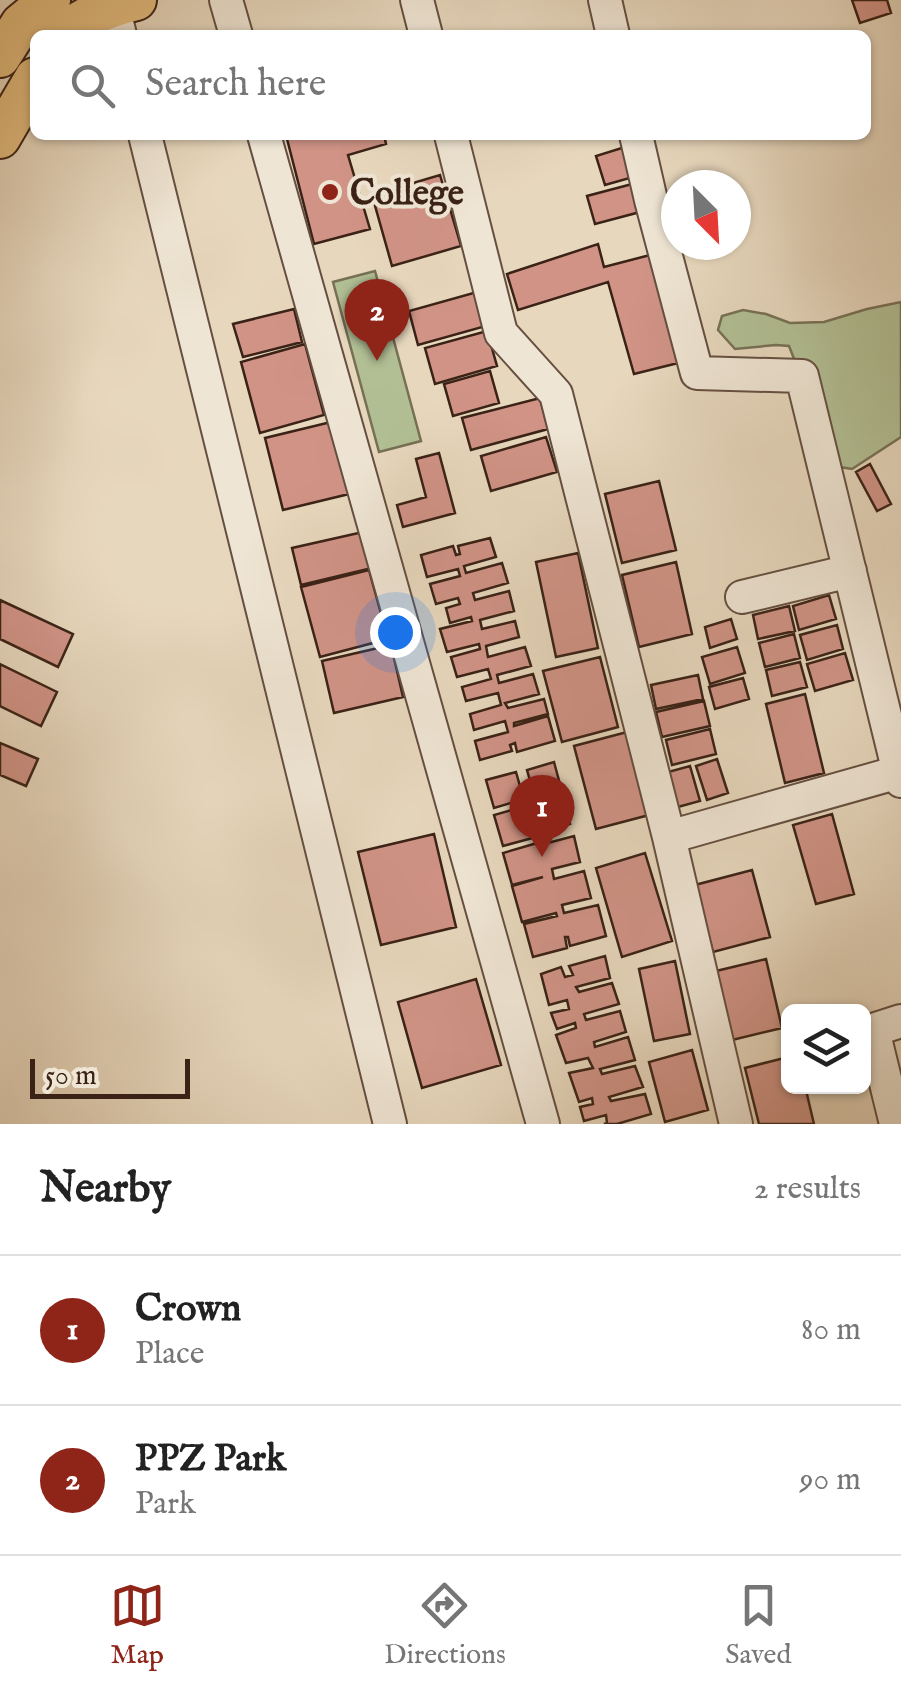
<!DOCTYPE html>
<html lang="en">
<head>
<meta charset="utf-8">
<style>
	body { margin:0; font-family:"IM FELL English",serif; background:#f6f6f6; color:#222 }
	.controls { position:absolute; right:30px; bottom:30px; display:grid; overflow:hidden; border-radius:15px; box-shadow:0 2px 8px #0004 }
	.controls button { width:90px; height:90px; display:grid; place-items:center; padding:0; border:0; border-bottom:2px solid #e0e0e0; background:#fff; color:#222; font:50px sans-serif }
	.compass { position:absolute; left:661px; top:170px; width:90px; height:90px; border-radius:50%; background:#fff; box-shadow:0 2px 8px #0004; rotate:156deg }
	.scale { position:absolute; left:30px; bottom:25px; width:160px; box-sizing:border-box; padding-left:10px; border:5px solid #3a2216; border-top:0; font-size:28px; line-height:35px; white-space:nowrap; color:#3a2216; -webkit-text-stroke:8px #efe5d4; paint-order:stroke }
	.you { position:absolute; left:395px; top:632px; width:35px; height:35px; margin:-25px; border:8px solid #fff; border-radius:50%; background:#1a73e8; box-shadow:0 0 0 15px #1a73e833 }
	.badge { display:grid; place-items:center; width:65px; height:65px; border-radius:50%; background:#8f2418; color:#fff; font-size:32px; font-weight:700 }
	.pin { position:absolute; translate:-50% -82px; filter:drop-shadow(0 2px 5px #0008) }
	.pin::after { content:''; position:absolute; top:52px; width:35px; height:30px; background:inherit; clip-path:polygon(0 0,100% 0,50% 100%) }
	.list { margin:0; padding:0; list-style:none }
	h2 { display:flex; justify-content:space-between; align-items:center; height:130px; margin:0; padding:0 40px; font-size:42px }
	h2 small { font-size:32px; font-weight:400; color:#767676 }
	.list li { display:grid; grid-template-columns:65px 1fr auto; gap:30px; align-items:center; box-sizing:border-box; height:150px; padding:0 40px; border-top:2px solid #e0e0e0 }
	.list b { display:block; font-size:38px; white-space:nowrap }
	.list p { margin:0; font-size:32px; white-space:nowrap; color:#767676 }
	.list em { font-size:32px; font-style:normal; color:#767676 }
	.icon { flex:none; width:55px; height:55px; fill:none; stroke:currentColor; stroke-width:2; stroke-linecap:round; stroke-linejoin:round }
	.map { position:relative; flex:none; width:901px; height:1124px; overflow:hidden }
	.search { position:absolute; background:#fff; box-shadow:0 2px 8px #0004; left:30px; right:30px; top:30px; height:110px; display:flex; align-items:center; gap:25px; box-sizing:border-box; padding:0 35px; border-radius:15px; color:#767676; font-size:38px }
	.sheet { height:430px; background:#fff }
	nav { display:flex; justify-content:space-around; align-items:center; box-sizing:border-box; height:140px; border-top:2px solid #e0e0e0; background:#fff; font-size:28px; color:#767676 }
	nav a { display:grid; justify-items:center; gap:5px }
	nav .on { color:#8f2418 }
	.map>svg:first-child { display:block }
	.green { fill:#b2bf94; stroke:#767055; stroke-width:2.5 }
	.building { fill:#d09386; stroke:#3a2216; stroke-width:2.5 }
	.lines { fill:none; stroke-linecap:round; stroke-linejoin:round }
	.minor-casing { stroke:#654f40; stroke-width:36 }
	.major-casing { stroke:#3a2216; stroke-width:44 }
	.minor { stroke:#efe5d4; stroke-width:32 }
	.major { stroke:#e4bc7e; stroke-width:40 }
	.poi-dot { fill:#8f2418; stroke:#efe5d4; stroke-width:4 }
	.labels { text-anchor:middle; stroke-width:8; stroke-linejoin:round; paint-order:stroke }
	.poi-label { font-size:35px; font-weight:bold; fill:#3a2216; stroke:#efe5d4; text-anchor:start }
</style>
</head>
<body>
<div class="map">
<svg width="901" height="1124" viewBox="0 0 901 1124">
	<rect width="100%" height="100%" fill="#e7d7bd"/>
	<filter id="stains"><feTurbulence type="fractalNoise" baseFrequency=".002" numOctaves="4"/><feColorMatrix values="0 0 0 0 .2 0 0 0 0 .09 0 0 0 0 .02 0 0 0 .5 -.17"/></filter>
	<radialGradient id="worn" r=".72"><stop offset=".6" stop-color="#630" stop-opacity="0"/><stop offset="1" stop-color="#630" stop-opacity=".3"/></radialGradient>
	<!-- green -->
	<path class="green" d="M375,271l46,170 -42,11 -46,-170z
		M901,302v135l-49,32 -12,-2 -6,-6 -45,-115 -13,-1 -41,4 -17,-19 4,-14 21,-6 23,4 24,9 34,-1 43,-13z"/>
	<!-- building -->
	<path class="building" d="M852,0h35l4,13 -31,10z
		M286,135h98l2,9 -38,11 22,74 -56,15z
		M628,146l9,30 -32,9 -9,-29z
		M440,175l21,71 -69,20 -20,-71z
		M632,184l8,28 -45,12 -8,-28z
		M598,244l6,23 46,-12 28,108 -44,11 -26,-92 -90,28 -11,-36z
		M477,292l9,34 -68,19 -9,-34z
		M294,309l8,33 -59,15 -10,-33z
		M487,331l10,35 -62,18 -10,-36z
		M305,344l19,71 -64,18 -19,-71z
		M490,371l9,32 -46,13 -9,-32z
		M540,398l8,31 -77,21 -9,-32z
		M331,422l18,72 -66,16 -18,-72z
		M546,437l11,35 -66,19 -10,-35z
		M439,453l16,60 -52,14 -6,-22 29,-8 -10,-38z
		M870,464l21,40 -14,7 -21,-39z
		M659,481l17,69 -54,13 -17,-69z
		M363,532l9,36 -71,17 -9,-37z
		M490,538l6,19 -32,9 2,7 36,-10 6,20 -35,10 2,7 34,-9 5,20 -34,9 2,9 33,-8 4,16 -33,9 2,11 37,-10 6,19 -34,9 2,8 34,-9 6,20 -34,9 3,5 36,-9 4,15 -34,9v3l34,-10 7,25 -38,11 -2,-9 -5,2 2,6 -32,9 -5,-19 33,-9 -3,-11 -31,9 -4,-16 31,-9 -3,-12 -32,8 -4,-14 29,-8 -3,-10 -31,8 -6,-20 29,-8 -1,-5 -32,8 -7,-23 32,-8 -1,-4 -21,6 -4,-15 14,-4 -2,-6 -22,6 -6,-20 30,-8 -2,-7 -31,8 -6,-22 32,-9 3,9 4,-1 -2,-8z
		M578,553l20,95 -42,9 -20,-95z
		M676,562l16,72 -53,13 -17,-72z
		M369,570l19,69 -68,18 -19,-70z
		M829,595l7,24 -37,11 -6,-24z
		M0,600l73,34 -15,33 -58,-28z
		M789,606l6,25 -37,8 -5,-24z
		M731,619l6,20 -27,9 -5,-21z
		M837,625l6,24 -36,11 -7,-25z
		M794,634l6,24 -35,9 -6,-24z
		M391,645l12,52 -69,16 -12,-52z
		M737,647l8,26 -35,11 -8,-27z
		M845,653l8,27 -38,11 -8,-27z
		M600,657l18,70 -56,15 -19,-71z
		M800,662l7,25 -35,9 -6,-26z
		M0,664l57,28 -16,34 -41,-20z
		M698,675l5,24 -47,10 -5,-24z
		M743,678l6,21 -34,10 -6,-22z
		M805,694l19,79 -39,10 -19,-79z
		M704,701l6,25 -48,11 -6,-25z
		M710,729l6,25 -44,11 -6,-25z
		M627,732l22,83 -53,14 -22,-83z
		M0,743l38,16 -12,27 -26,-11z
		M717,759l11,34 -21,7 -11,-34z
		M554,762l7,26 -30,8 2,11 30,-9 7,26 -29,8 3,12 30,-8 6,26 -28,7 2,10 30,-8 7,27 -29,7 2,8 34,-8 8,31 -36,10 -2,-9h-3l2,11 -34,9 -9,-33 33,-8 -1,-3 -34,9 -10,-36 31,-9 -31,8 -9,-32 34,-10 -1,-6 -33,9 -9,-31 32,-9 -2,-7 -30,9 -8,-28 30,-8 4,14 11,-2 -4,-14z
		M690,766l10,35 -22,6 -10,-35z
		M832,814l22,80 -38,10 -23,-79z
		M434,834l22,93 -75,18 -23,-93z
		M645,853l27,88 -50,16 -26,-89z
		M752,870l18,67 -57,15 -18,-67z
		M605,956l5,22 -34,9 3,5 33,-9 7,21 -35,10 2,6 34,-9 6,21 -32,10 1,5 33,-10 7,23 -35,9 2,5 33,-8 8,21 -34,10 2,4 34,-7 6,20 -34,10h-13l3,-1 -1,-8 -22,6 -4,-14 13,-3 -1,-6 -13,4 -10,-29 24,-5 -5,-10 -22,5 -10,-28 20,-7 -1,-5 -18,6 -6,-16 18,-4 -2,-9 -18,5 -8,-31 20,-7 4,10 8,-2 -4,-9z
		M766,959l16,69 -54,13 -16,-69z
		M675,961l15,73 -36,7 -15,-72z
		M476,979l25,86 -79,23 -24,-86z
		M692,1050l16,60 -43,12 -16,-60z
		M788,1057v29h17l9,38h-55l-14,-56z"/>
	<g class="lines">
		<!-- minor casing -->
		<g class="minor-casing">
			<path id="minor" d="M226,0l10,35
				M417,0l9,35
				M605,0l8,35
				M113,6l7,29
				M145,135l245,989
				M264,135l279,989
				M451,135l50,198 55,61 113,443 67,287
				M636,135l15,65 46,173 105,3 99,405
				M742,597l108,-26
				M669,837l230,-65
				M896,1124l-23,-94 28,-9"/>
		</g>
		<!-- major casing -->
		<g class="major-casing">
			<path id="major" d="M65,35c13,-18 50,-30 71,-35
				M0,57l21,-33 29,-24
				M0,138l35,-60"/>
		</g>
		<!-- minor -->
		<use href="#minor" class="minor"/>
		<!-- major -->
		<use href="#major" class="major"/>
	</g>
	<!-- markers -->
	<circle class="poi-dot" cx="330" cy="192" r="10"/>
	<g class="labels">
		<!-- poi labels -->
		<g class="poi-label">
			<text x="350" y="204">College</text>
		</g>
	</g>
	<rect width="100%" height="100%" filter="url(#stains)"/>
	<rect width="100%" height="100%" fill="url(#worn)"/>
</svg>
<div class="controls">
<button><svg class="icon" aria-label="layers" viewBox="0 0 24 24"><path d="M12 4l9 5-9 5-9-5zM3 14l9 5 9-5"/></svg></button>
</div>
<svg class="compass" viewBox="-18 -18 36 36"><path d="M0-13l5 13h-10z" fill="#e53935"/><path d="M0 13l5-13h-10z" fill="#767676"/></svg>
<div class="scale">50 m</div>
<div class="you"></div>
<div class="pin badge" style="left:542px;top:857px">1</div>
<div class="pin badge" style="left:377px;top:361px">2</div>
<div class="search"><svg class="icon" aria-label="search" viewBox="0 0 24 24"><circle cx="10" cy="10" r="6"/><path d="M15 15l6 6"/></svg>Search here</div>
</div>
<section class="sheet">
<h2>Nearby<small>2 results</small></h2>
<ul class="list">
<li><span class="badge">1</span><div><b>Crown</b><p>Place</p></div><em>80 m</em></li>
<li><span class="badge">2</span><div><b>PPZ Park</b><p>Park</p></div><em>90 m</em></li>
</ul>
</section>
<nav>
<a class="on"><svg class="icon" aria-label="map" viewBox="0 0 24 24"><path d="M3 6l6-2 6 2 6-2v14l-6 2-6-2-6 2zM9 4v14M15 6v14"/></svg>Map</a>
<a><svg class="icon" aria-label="directions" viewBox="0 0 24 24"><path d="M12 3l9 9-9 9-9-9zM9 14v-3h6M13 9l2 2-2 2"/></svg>Directions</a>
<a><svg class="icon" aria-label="saved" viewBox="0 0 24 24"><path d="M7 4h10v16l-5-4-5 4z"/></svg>Saved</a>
</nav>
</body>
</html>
